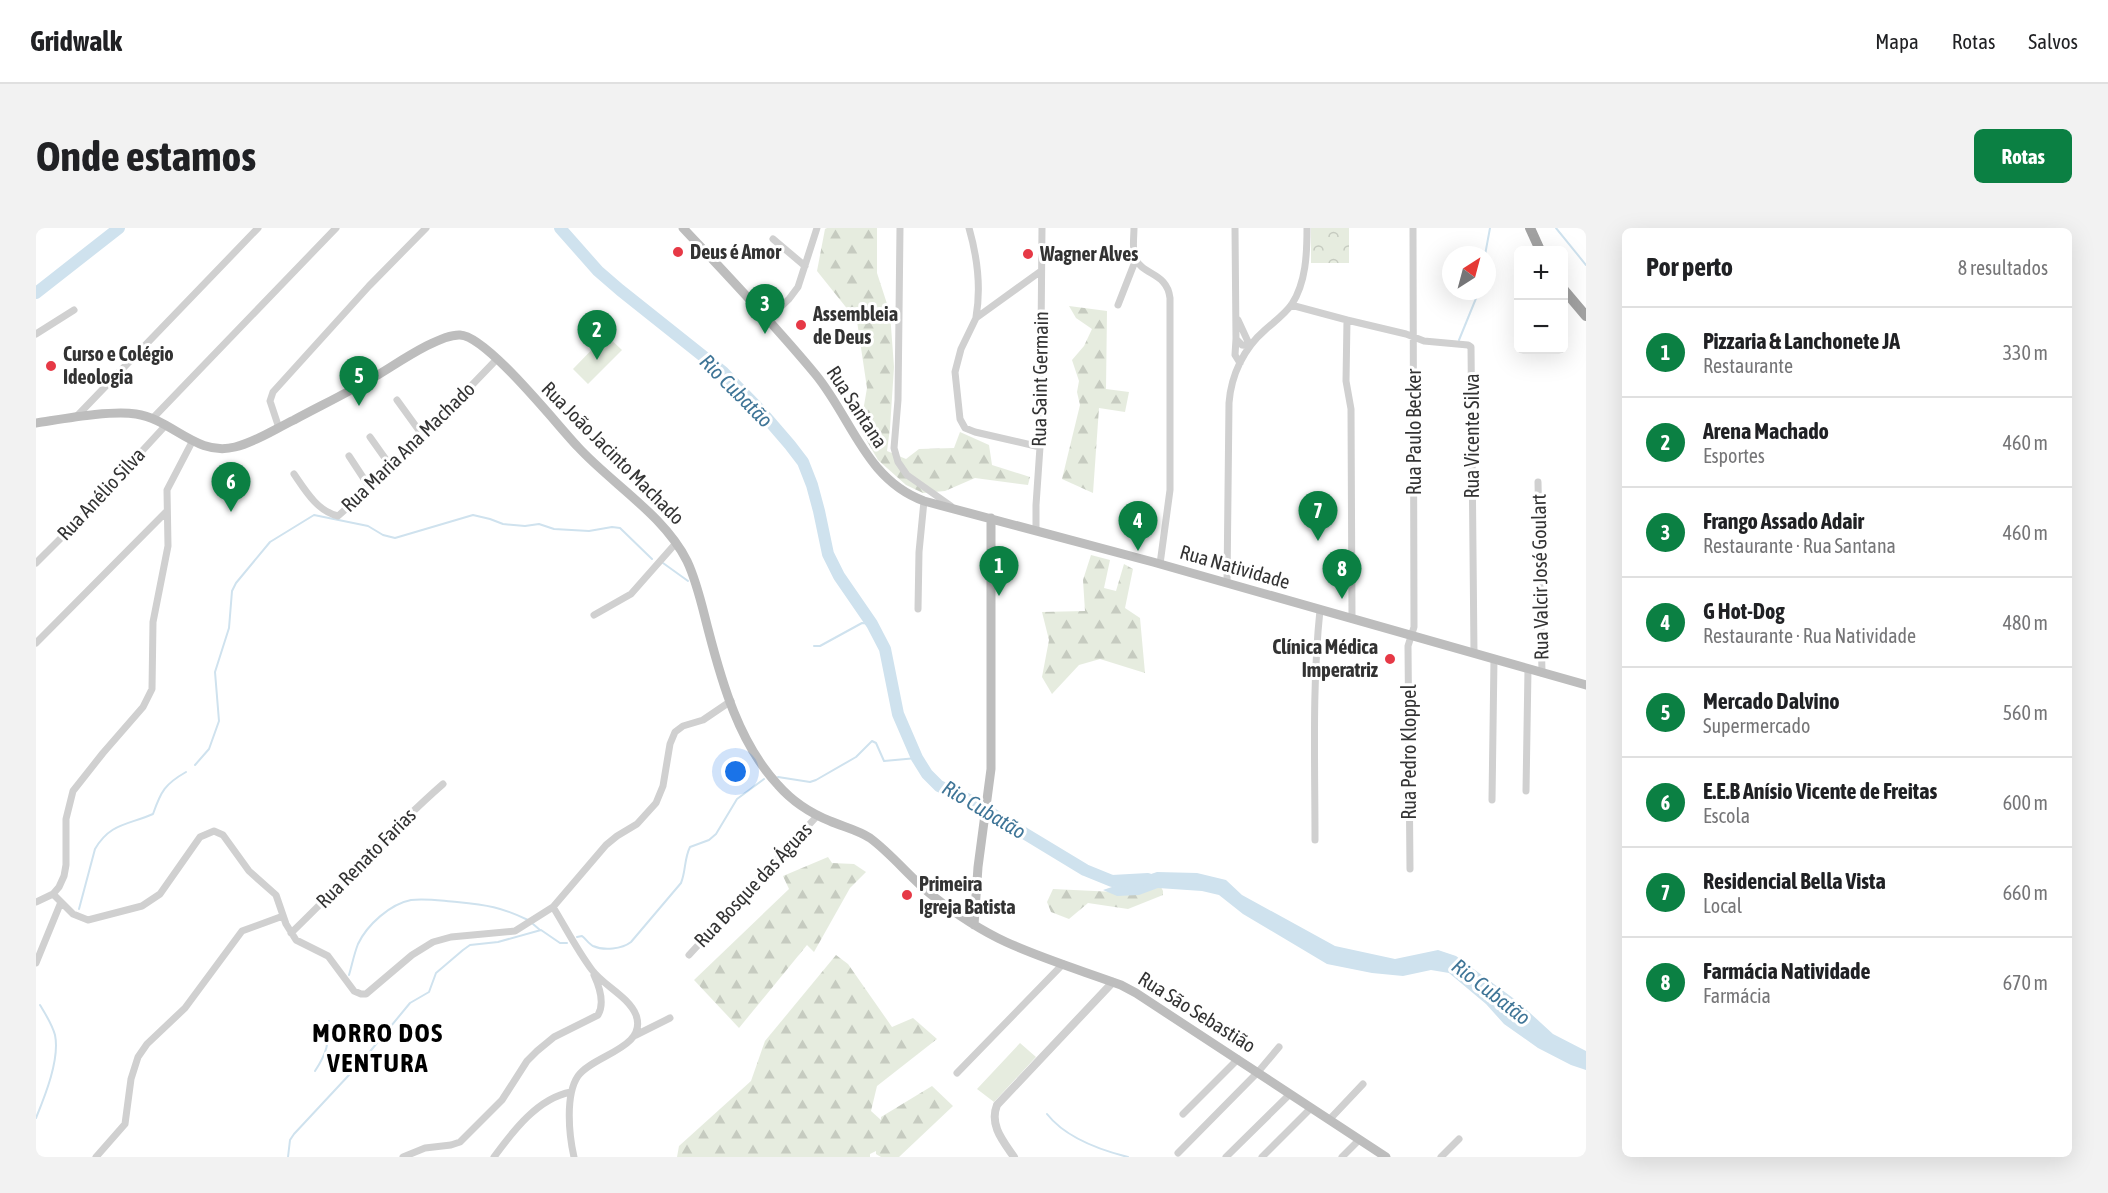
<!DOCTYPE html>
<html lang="pt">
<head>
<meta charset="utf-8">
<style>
	body { margin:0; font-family:"Asap Condensed",sans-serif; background:#f2f2f2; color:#202124 }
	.controls { position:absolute; right:18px; top:18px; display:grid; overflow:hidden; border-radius:9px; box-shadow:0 6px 24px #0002 }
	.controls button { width:54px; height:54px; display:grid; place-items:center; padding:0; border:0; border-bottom:2px solid #e0e0e0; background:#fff; color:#202124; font:30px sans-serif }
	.compass { position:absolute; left:1406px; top:18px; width:54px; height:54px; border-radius:50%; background:#fff; box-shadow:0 6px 24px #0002; rotate:36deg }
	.you { position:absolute; left:700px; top:544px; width:21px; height:21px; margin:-15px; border:4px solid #fff; border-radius:50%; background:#1a73e8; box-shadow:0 0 0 9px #1a73e833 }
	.badge { display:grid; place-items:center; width:39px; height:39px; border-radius:50%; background:#0b8043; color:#fff; font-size:20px; font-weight:700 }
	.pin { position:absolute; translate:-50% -50px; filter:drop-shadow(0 2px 3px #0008) }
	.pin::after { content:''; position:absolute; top:32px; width:21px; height:18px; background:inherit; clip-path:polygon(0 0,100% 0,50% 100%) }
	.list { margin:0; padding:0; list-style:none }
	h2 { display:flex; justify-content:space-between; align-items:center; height:78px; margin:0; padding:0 24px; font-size:26px }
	h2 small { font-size:20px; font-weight:400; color:#757577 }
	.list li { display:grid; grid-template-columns:39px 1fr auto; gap:18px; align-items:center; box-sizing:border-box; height:90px; padding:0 24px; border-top:2px solid #e0e0e0 }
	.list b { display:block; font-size:22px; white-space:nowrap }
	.list p { margin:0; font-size:20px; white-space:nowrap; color:#757577 }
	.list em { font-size:20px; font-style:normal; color:#757577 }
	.map { position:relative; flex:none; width:1550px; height:929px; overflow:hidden; border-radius:9px }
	header { display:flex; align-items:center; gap:36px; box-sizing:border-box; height:84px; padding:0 30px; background:#fff; border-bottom:2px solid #e0e0e0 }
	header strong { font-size:28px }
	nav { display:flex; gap:33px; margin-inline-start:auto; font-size:21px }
	.intro { display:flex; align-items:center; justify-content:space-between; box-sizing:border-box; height:144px; padding:0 36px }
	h1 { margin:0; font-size:42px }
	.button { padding:15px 27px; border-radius:9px; background:#0b8043; color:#fff; font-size:21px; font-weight:700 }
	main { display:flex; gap:36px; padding:0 36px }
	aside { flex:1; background:#fff; border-radius:9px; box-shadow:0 6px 24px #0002 }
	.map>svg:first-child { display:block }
	.forest { fill:url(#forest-firs) }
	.park { fill:url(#park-crowns) }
	.garden { fill:#e6ecdf }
	.water { fill:#cfe2ee }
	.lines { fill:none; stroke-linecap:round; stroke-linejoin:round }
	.stream { stroke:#cfe2ee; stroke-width:2 }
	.river { stroke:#cfe2ee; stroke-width:12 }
	.minor { stroke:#d0d0d0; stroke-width:7 }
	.tertiary { stroke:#d0d0d0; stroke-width:8 }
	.secondary { stroke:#bdbdbd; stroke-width:9 }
	.trunk { stroke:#a2a2a2; stroke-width:10 }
	.poi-dot { fill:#e63946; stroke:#fff; stroke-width:2 }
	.labels { text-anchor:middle; stroke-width:6; stroke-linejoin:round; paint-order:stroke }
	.poi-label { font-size:20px; font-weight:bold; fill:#333; stroke:#fff; text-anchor:start }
	.street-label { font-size:20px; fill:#333; stroke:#fff }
	.water-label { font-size:21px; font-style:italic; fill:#3f7597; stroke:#fff }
	.district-label { font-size:26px; font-weight:bold; letter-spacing:1.5px; fill:#000; stroke:#fff }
</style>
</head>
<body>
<header>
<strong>Gridwalk</strong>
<nav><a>Mapa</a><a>Rotas</a><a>Salvos</a></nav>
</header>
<div class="intro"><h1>Onde estamos</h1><a class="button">Rotas</a></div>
<main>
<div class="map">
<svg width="1550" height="929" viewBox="0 0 1550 929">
	<defs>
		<pattern id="forest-firs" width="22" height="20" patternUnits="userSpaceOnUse" patternTransform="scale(1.5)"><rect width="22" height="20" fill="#e6ecdf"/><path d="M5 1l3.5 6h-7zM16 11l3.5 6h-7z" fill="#c6cbc0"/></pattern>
		<pattern id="park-crowns" width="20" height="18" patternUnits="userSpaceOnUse" patternTransform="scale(1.5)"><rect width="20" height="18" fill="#e6ecdf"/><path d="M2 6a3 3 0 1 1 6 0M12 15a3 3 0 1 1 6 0" fill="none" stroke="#c6cbc0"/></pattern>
	</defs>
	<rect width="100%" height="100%" fill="#fff"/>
	<!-- forest -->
	<path class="forest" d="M791,0h50v45l13,40 4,54 -4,61 -3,23 19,8 13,-10 35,-1 6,-16 29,13 3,20 38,12 -2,8 -53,-7 -30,13 -22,2 -17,-8 -28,-25 -18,-31 7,-41 -10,-67 -40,-50 8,-42z
		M1033,78l38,5 -1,78 23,3 -4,20 -26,-4 -6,85 -31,-14 18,-74 -3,-13 2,-11 -7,-21 12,-14 8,-17 -16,-11z
		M1055,327l19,5 -6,28 12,3 8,-27 9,5 -8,39 15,10 5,55 -45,-14 -21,6 -27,29 -10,-17 7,-37 -7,-28 43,-1 -2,-31z
		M792,629l4,6 22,1 12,8 -16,16 -36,64 -7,-7 -68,83 -45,-48 95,-91 -6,-13z
		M1125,659l2,4v4l-35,14 -40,-6 -19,16 -18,-7 -4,-10 6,-13 83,4z
		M800,727l12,9 44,63 21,-9 24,21 -60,47 -6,25 10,9v-3l51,-31 21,20 -54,51h-18l-5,-3v-3l-6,3v3h-193l2,-11 72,-65 14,-40z"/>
	<!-- park -->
	<path class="park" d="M1275,0h38v35h-38z"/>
	<!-- garden -->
	<path class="garden" d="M570,107l16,15 -34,34 -15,-15z
		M984,815l16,14 -42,45 -17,-13z"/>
	<!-- water -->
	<path class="water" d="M1121,644l40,1 29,7 16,15 93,51 60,13 43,-9 18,6 61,45 36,33 33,17v19l-15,-5 -33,-17 -34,-24 -18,-20 -37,-31 -18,-3 -28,6 -31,-3 -45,-9 -84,-50 -24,-19 -17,-4 -44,-3 -19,7 -22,1 -14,-6z"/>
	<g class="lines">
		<!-- stream -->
		<path class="stream" d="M1520,0l30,37
			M1449,27l5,-27
			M1423,112l20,-49
			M627,335l25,18
			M778,418h6l42,-23 10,1
			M159,537l14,-16 10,-28 -4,-49 14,-44 3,-37 4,-8 34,-41 44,-27 54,11 15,9 12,3 78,-23 17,4 13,5 22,2 14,-2 15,5 35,2 23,-4 8,1 32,31
			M742,549l32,5 6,-2 40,-23 16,-16 4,2 8,18 33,-3
			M43,681l16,-60c15,-26 33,-24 58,-35 8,-23 12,-30 33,-42
			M497,696l7,6
			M541,709l5,-1c4,3 7,8 11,10 11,5 29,3 38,-4l50,-59c5,-12 3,-24 9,-36l19,-7 7,-6 21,-35 27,-20
			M313,747c3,-10 5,-21 9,-31 9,-19 32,-40 53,-44 15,-2 31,1 46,2 30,3 44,5 71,18
			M279,843c13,-20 13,-27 14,-50
			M1011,886c18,23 53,36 81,43
			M0,890c9,-22 24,-59 19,-83 -3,-11 -9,-20 -15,-30
			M252,929l2,-17 4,-6 69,-74 47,-57 19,-11 7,-19 27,-23 7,-5 28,-3 43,-12 19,13h7"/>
		<!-- river -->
		<path class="river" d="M524,0l38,43 22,19 103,82 36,37 31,36 13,17 9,23 7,26 9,43 11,22 33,48 13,25 13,65 19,44 10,16 12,12 30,14 116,70 27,11 36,-2
			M0,65l83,-65"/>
		<!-- minor -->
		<path class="minor" d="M864,0l-2,172 -4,48 4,14 9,13 44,31
			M933,0c8,28 12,61 7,89
			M1098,0c0,9 -2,21 1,30 8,18 32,14 35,40v192l-10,74
			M1199,0l1,111 6,6 8,1
			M737,11l32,27
			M1082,77l18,-46
			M1255,77l56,15 -1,61 5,28 1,210
			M731,92l22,-21 9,-12 19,-59
			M1202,92l12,26
			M1311,92l59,14 18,7 44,4 3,2 3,306
			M0,106l38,-24
			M1200,111l-1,16 5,8
			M361,172l26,36
			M41,188l181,-188
			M117,190l183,-190
			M243,200l-9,-27 3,-9 96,-106 57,-58
			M334,209l22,31
			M1004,219l-65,-15 -10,-4 -5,-9 -5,-47 6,-23 15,-31 65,-47
			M313,228l21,32
			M258,246c11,16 23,37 44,42l54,-48 105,-109
			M1502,254l4,191
			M1000,302v-25l4,-58 2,-219
			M0,335l36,-36 94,-102
			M1191,355l2,-180c2,-28 15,-55 36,-73 9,-8 20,-16 27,-26 14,-22 15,-50 15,-76
			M882,381l1,-57 5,-51
			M558,387l37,-21 45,-51
			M0,415l130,-131
			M1490,563l2,-122
			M1456,572l2,-141
			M1279,612c0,-77 -3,-154 5,-230
			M1374,641l-2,-223 6,-19 -1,-399
			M17,666l20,20 15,6 54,-14 18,-12 40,-57 14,-6 9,4 26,36 27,24 10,29 10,16 32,16 26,35 7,3h5l46,-39 21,-13 18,-5 64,-6 38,-24 53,-62 11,-9 20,-12 19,-21 7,-17 7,-42 5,-12 8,-6 20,-6 28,-19
			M0,674l17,-8 6,-7 5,-11 2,-11v-46l7,-28 30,-38 40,-46 9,-18 1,-67 15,-76 -1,-56 25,-48
			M517,679c13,21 24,43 39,63 12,16 36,26 44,45 12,33 -43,40 -58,61 -13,19 -9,59 -4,81
			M255,705c51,-49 98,-102 152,-149
			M653,727l129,-140
			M0,735l25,-61
			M600,807l34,-17
			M921,845l106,-109
			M1147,886l55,-55
			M1293,892l34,-36
			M1142,925l80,-81 21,-25
			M60,929l29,-33 6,-45 7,-22 9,-13 38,-36 57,-77 41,-15
			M367,929l22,-9 26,-3 9,-3 42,-42 25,-39 10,-10 17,-14 44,-22c7,-12 2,-27 -4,-40
			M458,929c19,-26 44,-59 77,-65
			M1190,929l64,-63
			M1226,929l49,-49
			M1306,929l17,-17
			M1405,929l18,-18"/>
		<!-- tertiary -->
		<path class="tertiary" d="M978,929c-11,-16 -25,-32 -17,-52l116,-123"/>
		<!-- secondary -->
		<path class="secondary" d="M647,0c45,48 91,96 133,147 36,44 50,105 108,126l229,61 433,123
			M0,195c27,-4 74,-13 100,-9 36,5 60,43 99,33 21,-5 40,-18 59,-27 28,-15 55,-28 82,-44 19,-11 63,-42 84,-41 27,1 97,90 118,112 34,37 86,68 109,114 10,21 15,45 21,68 14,54 31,114 70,156 14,16 32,28 52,36 14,6 28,9 40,17 23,17 41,41 63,58 23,18 47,34 73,46 37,17 77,29 115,43l15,8 250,164
			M938,697l4,-58 13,-98v-251"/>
		<!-- trunk -->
		<path class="trunk" d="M1494,0l10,22
			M1528,62l22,26"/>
	</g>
	<!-- markers -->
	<g class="poi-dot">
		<circle cx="642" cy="24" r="6"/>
		<circle cx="992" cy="26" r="6"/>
		<circle cx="765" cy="97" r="6"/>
		<circle cx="15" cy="138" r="6"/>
		<circle cx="1354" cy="431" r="6"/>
		<circle cx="871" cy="667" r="6"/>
	</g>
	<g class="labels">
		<!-- poi labels -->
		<g class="poi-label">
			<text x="654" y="31">Deus é Amor</text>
			<text x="1004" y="33">Wagner Alves</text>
			<text x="777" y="93">Assembleia<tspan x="777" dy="23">de Deus</tspan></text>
			<text x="27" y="133">Curso e Colégio<tspan x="27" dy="23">Ideologia</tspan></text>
			<text x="1342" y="426" text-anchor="end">Clínica Médica<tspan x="1342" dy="23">Imperatriz</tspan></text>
			<text x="883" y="663">Primeira<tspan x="883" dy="23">Igreja Batista</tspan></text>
		</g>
		<!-- street labels -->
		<g class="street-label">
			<text transform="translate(1004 151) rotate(-89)" y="7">Rua Saint Germain</text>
			<text transform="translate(821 179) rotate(57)" y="7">Rua Santana</text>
			<text transform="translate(1378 204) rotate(-90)" y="7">Rua Paulo Becker</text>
			<text transform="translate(1436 208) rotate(-90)" y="7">Rua Vicente Silva</text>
			<text transform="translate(372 219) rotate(-44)" y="7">Rua Maria Ana Machado</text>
			<text transform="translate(577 225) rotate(45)" y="7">Rua João Jacinto Machado</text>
			<text transform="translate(65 266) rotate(-47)" y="7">Rua Anélio Silva</text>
			<text transform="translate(1199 339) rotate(16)" y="7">Rua Natividade</text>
			<text transform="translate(1504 349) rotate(-91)" y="7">Rua Valcir José Goulart</text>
			<text transform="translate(1373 524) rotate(-90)" y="7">Rua Pedro Kloppel</text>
			<text transform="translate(330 630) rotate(-45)" y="7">Rua Renato Farias</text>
			<text transform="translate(717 657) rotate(-47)" y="7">Rua Bosque das Águas</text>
			<text transform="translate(1161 784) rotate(32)" y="7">Rua São Sebastião</text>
		</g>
		<!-- water labels -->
		<g class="water-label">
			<text transform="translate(700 163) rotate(45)" y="7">Rio Cubatão</text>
			<text transform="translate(948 582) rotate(31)" y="7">Rio Cubatão</text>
			<text transform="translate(1455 764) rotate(38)" y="7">Rio Cubatão</text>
		</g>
		<!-- district labels -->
		<g class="district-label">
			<text x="342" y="814">MORRO DOS<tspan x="342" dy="30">VENTURA</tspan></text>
		</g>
	</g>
</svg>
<div class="controls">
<button>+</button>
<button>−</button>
</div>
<svg class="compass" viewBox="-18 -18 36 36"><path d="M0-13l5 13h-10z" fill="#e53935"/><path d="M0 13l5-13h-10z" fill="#757577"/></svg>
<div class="you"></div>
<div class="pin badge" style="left:963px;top:368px">1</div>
<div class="pin badge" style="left:561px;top:132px">2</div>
<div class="pin badge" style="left:729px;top:106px">3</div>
<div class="pin badge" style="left:1102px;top:323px">4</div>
<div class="pin badge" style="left:323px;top:178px">5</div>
<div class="pin badge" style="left:195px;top:284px">6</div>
<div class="pin badge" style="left:1282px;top:313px">7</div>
<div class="pin badge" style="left:1306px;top:371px">8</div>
</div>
<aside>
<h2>Por perto<small>8 resultados</small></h2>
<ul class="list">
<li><span class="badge">1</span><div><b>Pizzaria &amp; Lanchonete JA</b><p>Restaurante</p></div><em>330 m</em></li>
<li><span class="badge">2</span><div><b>Arena Machado</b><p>Esportes</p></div><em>460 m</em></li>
<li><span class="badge">3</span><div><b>Frango Assado Adair</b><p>Restaurante · Rua Santana</p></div><em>460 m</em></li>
<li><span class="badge">4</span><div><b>G Hot-Dog</b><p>Restaurante · Rua Natividade</p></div><em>480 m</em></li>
<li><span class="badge">5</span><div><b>Mercado Dalvino</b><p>Supermercado</p></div><em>560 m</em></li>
<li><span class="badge">6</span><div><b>E.E.B Anísio Vicente de Freitas</b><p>Escola</p></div><em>600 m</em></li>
<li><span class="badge">7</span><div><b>Residencial Bella Vista</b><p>Local</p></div><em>660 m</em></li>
<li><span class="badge">8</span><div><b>Farmácia Natividade</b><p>Farmácia</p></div><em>670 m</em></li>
</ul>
</aside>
</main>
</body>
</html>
